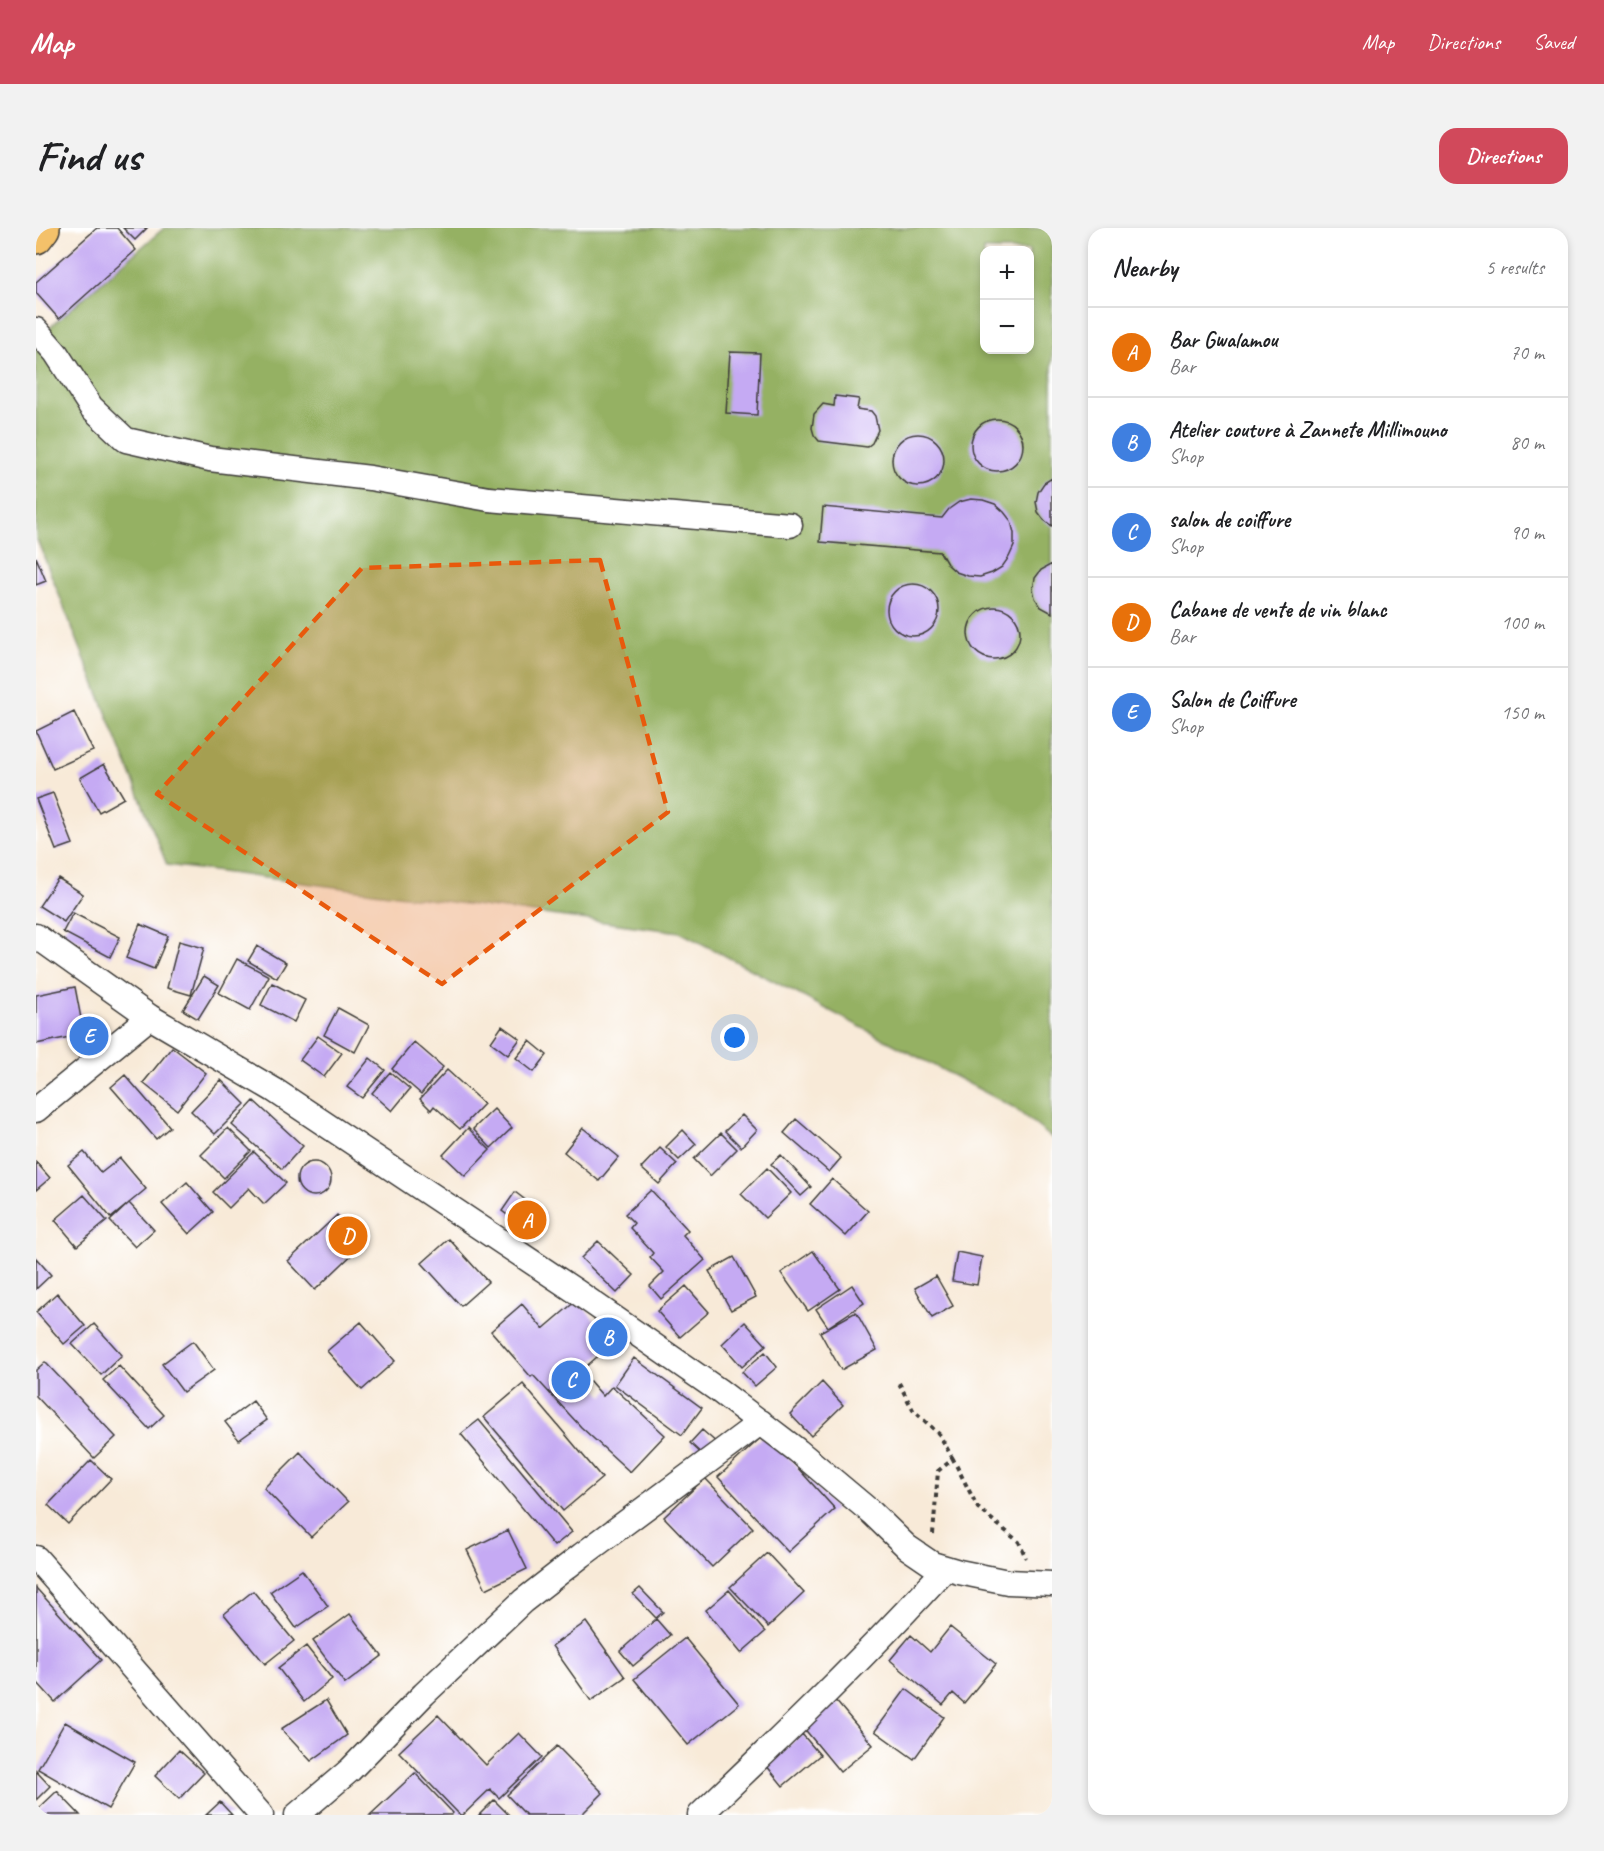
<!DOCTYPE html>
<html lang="en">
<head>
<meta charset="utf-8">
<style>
	body { margin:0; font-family:Caveat,sans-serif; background:#f2f2f2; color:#202124 }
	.controls { position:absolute; right:18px; top:18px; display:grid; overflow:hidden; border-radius:12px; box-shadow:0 3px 9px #0003 }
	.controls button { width:54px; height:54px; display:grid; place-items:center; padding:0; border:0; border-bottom:2px solid #e0e0e0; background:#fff; color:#202124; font:30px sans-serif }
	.you { position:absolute; left:699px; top:810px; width:21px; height:21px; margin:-15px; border:4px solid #fff; border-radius:50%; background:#1a73e8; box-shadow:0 0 0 9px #1a73e833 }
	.badge { display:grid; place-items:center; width:39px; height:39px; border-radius:50%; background:#d1495b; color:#fff; font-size:20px; font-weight:700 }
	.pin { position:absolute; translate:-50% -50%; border:3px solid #fff; box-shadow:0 2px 6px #0006 }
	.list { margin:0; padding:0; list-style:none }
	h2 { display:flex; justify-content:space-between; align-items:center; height:78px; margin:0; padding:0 24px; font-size:26px }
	h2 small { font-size:20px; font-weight:400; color:#757577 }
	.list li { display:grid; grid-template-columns:39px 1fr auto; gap:18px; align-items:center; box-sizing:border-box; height:90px; padding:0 24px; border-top:2px solid #e0e0e0 }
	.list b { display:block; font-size:22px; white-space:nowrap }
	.list p { margin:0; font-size:20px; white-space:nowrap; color:#757577 }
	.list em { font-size:20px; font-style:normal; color:#757577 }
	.map { position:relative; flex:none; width:1016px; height:1587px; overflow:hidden; border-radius:18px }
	header { display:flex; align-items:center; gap:36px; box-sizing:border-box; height:84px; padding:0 30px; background:#d1495b; color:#fff }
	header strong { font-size:28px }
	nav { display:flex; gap:33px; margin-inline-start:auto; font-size:21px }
	.intro { display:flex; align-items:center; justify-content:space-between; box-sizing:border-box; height:144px; padding:0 36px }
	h1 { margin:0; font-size:42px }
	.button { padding:15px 27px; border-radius:18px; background:#d1495b; color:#fff; font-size:21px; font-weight:700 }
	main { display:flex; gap:36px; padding:0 36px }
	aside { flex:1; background:#fff; border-radius:18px; box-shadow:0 3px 9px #0003 }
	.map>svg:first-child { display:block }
	.forest { fill:#95b163; stroke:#586640; stroke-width:1.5; fill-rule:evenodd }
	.building { fill:#c5aaf3 }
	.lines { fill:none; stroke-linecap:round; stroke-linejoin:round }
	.minor-casing { stroke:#3d3b38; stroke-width:27 }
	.trunk-casing { stroke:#3d3b38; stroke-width:36 }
	.path { stroke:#3d3b38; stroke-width:4; stroke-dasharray:4.5 4.5; stroke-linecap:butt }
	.minor { stroke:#fff; stroke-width:24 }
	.trunk { stroke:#f4c16a; stroke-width:33 }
	.marked { fill:#e8590c; fill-opacity:0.2; stroke:#e8590c; stroke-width:4.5; stroke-dasharray:12 8; stroke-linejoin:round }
</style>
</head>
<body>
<header>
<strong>Map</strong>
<nav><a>Map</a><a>Directions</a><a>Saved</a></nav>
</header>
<div class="intro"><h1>Find us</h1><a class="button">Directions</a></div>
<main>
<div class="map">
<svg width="1016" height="1587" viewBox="0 0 1016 1587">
	<rect width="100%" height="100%" fill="#fff"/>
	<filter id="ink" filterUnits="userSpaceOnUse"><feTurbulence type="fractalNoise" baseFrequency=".0167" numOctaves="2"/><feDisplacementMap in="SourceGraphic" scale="12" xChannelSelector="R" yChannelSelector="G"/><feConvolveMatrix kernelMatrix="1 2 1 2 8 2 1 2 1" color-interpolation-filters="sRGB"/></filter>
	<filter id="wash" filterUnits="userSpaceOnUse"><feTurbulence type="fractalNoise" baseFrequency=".008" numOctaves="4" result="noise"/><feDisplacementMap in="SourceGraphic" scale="24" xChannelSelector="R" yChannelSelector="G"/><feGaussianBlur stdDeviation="1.35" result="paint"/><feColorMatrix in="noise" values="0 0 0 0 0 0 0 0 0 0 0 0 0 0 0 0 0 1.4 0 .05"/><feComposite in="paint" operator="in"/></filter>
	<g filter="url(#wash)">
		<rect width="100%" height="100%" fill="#f8ead8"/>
		<!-- forest -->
		<path class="forest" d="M128,0h888v910l-39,-31 -333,-175 -513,-67 -131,-328v-198zM948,22h45v100h-45z"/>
		<g id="blocks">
			<!-- building -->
			<path class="building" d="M61,0h20l19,22 -77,69 -23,-26v-11z
				M87,0h24l-12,12z
				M694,124l30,1 -3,62 -31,-2z
				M799,168l24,3 -2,10 14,2 4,5 3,14 -6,13 -5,4 -48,-6 -5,-6 -2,-7 2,-14 9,-10 11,2z
				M935 217a26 26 0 1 1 52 0a26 26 0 1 1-52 0Z
				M856 232a26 26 0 1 1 52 0a26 26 0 1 1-52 0Z
				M1016,250v48l-8,-6 -6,-8 -2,-10 2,-10 6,-9z
				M935,271l12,1 12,4 9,8 7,9 3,12v13l-5,11 -7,10 -10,6 -12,4 -12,-1 -12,-4 -9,-8 -7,-12 -120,-10 3,-35 119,11 7,-9 10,-7z
				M0,329l10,24 -10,4z
				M1016,336v49l-11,-6 -6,-9 -2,-9 2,-11 6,-8z
				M851 382a26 26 0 1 1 52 0a26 26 0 1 1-52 0Z
				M932 405a26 26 0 1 1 52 0a26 26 0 1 1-52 0Z
				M38,484l19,39 -40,18 -17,-38z
				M68,536l20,34 -25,14 -19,-34z
				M17,565l20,51 -17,6 -20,-51z
				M22,650l25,16 -19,28 -25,-16z
				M37,685l47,24 -10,20 -47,-25z
				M104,696l28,12 -14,33 -28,-11z
				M143,713l25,7 -13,47 -24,-7z
				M221,718l29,17 -9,15 -29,-17z
				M201,731l32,17 -19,34 -31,-17z
				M168,748l15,9 -21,34 -15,-9z
				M236,755l33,17 -11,22 -33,-17z
				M39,759l9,47 -48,10v-49z
				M302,780l31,17 -14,27 -31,-17z
				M466,798l18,13 -12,16 -17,-13z
				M282,808l24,17 -18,24 -24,-17z
				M494,813l17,14 -13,17 -18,-14z
				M378,814l29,25 -22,27 -29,-25z
				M136,819l34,26 -29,37 -34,-27z
				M334,830l15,12 -23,28 -15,-11z
				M411,842l37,34 -24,25 -26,-23 -3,4 -11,-11z
				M354,844l20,17 -18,22 -20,-18z
				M89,847l45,52 -14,12 -45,-52z
				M185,852l24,24 -30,30 -24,-23z
				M218,873l49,45 -21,23 -50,-44z
				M458,881l18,19 -21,20 -18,-19z
				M706,887l15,15 -16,17 -16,-16z
				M760,891l45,39 -12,14 -45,-39z
				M192,900l23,23 -27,27 -23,-23z
				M432,900l22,22 -25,26 -22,-21z
				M547,900l36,29 -20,24 -35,-29z
				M647,902l13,14 -17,16 -13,-13z
				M685,905l16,16 -27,27 -16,-17z
				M624,920l17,16 -18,20 -18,-16z
				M48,924l17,21 19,-15 26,31 -35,29 -43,-53z
				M218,924l32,31 -22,21 -15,-16 -20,20 -16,-16z
				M745,927l30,32 -10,9 -30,-32z
				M0,934l14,16 -14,12z
				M261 951a17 17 0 1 1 34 0a17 17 0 1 1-34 0Z
				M731,940l24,25 -26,25 -24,-24z
				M796,951l36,32 -22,25 -36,-32z
				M151,954l26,30 -24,22 -27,-30z
				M615,962l37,40 -5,5 22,25 -44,39 -11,-13 14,-14 -14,-15 3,-4 -23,-25 4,-5 -9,-9z
				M479,964l30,23 -13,18 -30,-22z
				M48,967l23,26 -30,25 -22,-26z
				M93,975l25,27 -19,17 -25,-26z
				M301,987l27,28 -49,47 -27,-29z
				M413,1011l39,43 -27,24 -39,-43z
				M562,1013l36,34 -17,18 -36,-35z
				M777,1023l27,38 -32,22 -27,-38z
				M921,1024l25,5 -5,28 -25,-4z
				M698,1029l22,40 -25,13 -22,-39z
				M0,1030l15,17 -15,14z
				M900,1048l17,30 -21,12 -17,-30z
				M816,1057l12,18 -36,24 -12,-18z
				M650,1058l23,26 -29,25 -23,-26z
				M21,1065l28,33 -21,18 -28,-32z
				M541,1072l37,42 -33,29 22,25 9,-10 53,49 -35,37 -49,-45 -48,-52 -2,2 -40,-46 31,-27 21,25z
				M820,1084l21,38 -36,20 -21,-38z
				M325,1094l34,39 -33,29 -35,-39z
				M709,1094l21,23 -24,22 -20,-23z
				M58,1096l28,31 -21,20 -29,-31z
				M157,1113l21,29 -31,22 -21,-28z
				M729,1124l12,15 -22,19 -13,-14z
				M598,1130l68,50 -20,27 -67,-50z
				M9,1134l71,75 -22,21 -58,-62v-26z
				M83,1138l45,49 -15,14 -46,-49z
				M786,1154l21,23 -32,31 -21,-22z
				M487,1156l79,94 -39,33 -79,-94z
				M217,1173l14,19 -28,20 -14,-18z
				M443,1192l93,112 -18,14 -93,-112z
				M666,1202l15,13 -12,14 -15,-14z
				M730,1205l69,76 -47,43 -70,-75z
				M264,1224l48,50 -37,35 -47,-49z
				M55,1232l20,19 -43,45 -20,-19z
				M669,1250l48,50 -41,39 -48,-50z
				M472,1302l19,39 -41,20 -19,-39z
				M731,1325l37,40 -36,34 -38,-40z
				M266,1342l26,36 -32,22 -26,-36z
				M0,1360l65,72 -46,42 -19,-21z
				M604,1360l23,24 -7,6 -23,-24z
				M693,1362l36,42 -24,21 -35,-43z
				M217,1363l41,50 -29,23 -41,-50z
				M314,1386l32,42 -37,28 -32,-43z
				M620,1391l14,16 -37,31 -13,-15z
				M550,1394l39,55 -34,24 -39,-55z
				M914,1399l46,37 -32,39 -11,-10 -10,12 -53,-45 21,-25 19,17z
				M649,1410l54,66 -51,41 -54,-66z
				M270,1418l26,33 -28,23 -26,-34z
				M870,1461l38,28 -30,42 -39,-28z
				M290,1472l21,35 -36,26 -30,-32z
				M799,1472l38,45 -33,27 -37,-45z
				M402,1487l48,50 33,-32 23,24 -43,41 -9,-9 -27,26h-3l-61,-63z
				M29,1494l70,40 -27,47 -70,-40z
				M766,1506l18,21 -37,31 -17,-21z
				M521,1518l46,47 -22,22h-55l-19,-20z
				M143,1522l25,23 -25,26 -24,-23z
				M0,1543l14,15 -14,14z
				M379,1545l38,40 -2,2h-81z
				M21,1563l23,24h-44v-4z
				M458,1572l15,15h-30z
				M184,1574l12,13h-26z"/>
		</g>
	</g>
	<g filter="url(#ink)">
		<use href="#blocks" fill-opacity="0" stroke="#3d3b38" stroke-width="1.5"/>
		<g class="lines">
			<!-- minor casing -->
			<g class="minor-casing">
				<path id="minor" d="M0,102l20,23 35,54 35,33 84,19 160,19 119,21 301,26
					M0,708l114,81 124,73 303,202 141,98 80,61 74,62 35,34 25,17 27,8 49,10 44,2
					M0,882l114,-93
					M0,1330l225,257
					M261,1587l53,-45 74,-76 99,-93 59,-46 179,-133
					M664,1587c84,-80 168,-161 246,-247"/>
			</g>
			<!-- trunk casing -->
			<g class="trunk-casing">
				<path id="trunk" d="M0,9l7,-9"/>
			</g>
			<!-- path -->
			<path class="path" d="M863,1155l14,27 26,24 14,25
				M897,1306l5,-63 15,-12 25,49 41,34 7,16"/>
			<!-- minor -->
			<use href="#minor" class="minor"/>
			<!-- trunk -->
			<use href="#trunk" class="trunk"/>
		</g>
	</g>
	<!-- marked area -->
	<path class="marked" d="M564,332l68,252 -226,172 -285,-190 205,-226z"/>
</svg>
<div class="controls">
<button>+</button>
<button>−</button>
</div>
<div class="you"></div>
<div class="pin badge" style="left:491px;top:992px;background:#e8710a">A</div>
<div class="pin badge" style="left:572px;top:1109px;background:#3f7fe0">B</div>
<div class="pin badge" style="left:535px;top:1152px;background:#3f7fe0">C</div>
<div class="pin badge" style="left:312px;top:1008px;background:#e8710a">D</div>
<div class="pin badge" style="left:53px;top:808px;background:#3f7fe0">E</div>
</div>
<aside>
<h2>Nearby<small>5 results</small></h2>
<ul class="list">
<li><span class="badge" style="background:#e8710a">A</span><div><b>Bar Gwalamou</b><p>Bar</p></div><em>70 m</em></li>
<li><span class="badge" style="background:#3f7fe0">B</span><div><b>Atelier couture à Zannete Millimouno</b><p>Shop</p></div><em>80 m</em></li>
<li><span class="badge" style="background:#3f7fe0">C</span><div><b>salon de coiffure</b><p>Shop</p></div><em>90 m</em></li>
<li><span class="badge" style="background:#e8710a">D</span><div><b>Cabane de vente de vin blanc</b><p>Bar</p></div><em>100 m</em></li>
<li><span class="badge" style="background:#3f7fe0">E</span><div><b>Salon de Coiffure</b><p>Shop</p></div><em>150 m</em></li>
</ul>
</aside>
</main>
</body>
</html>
